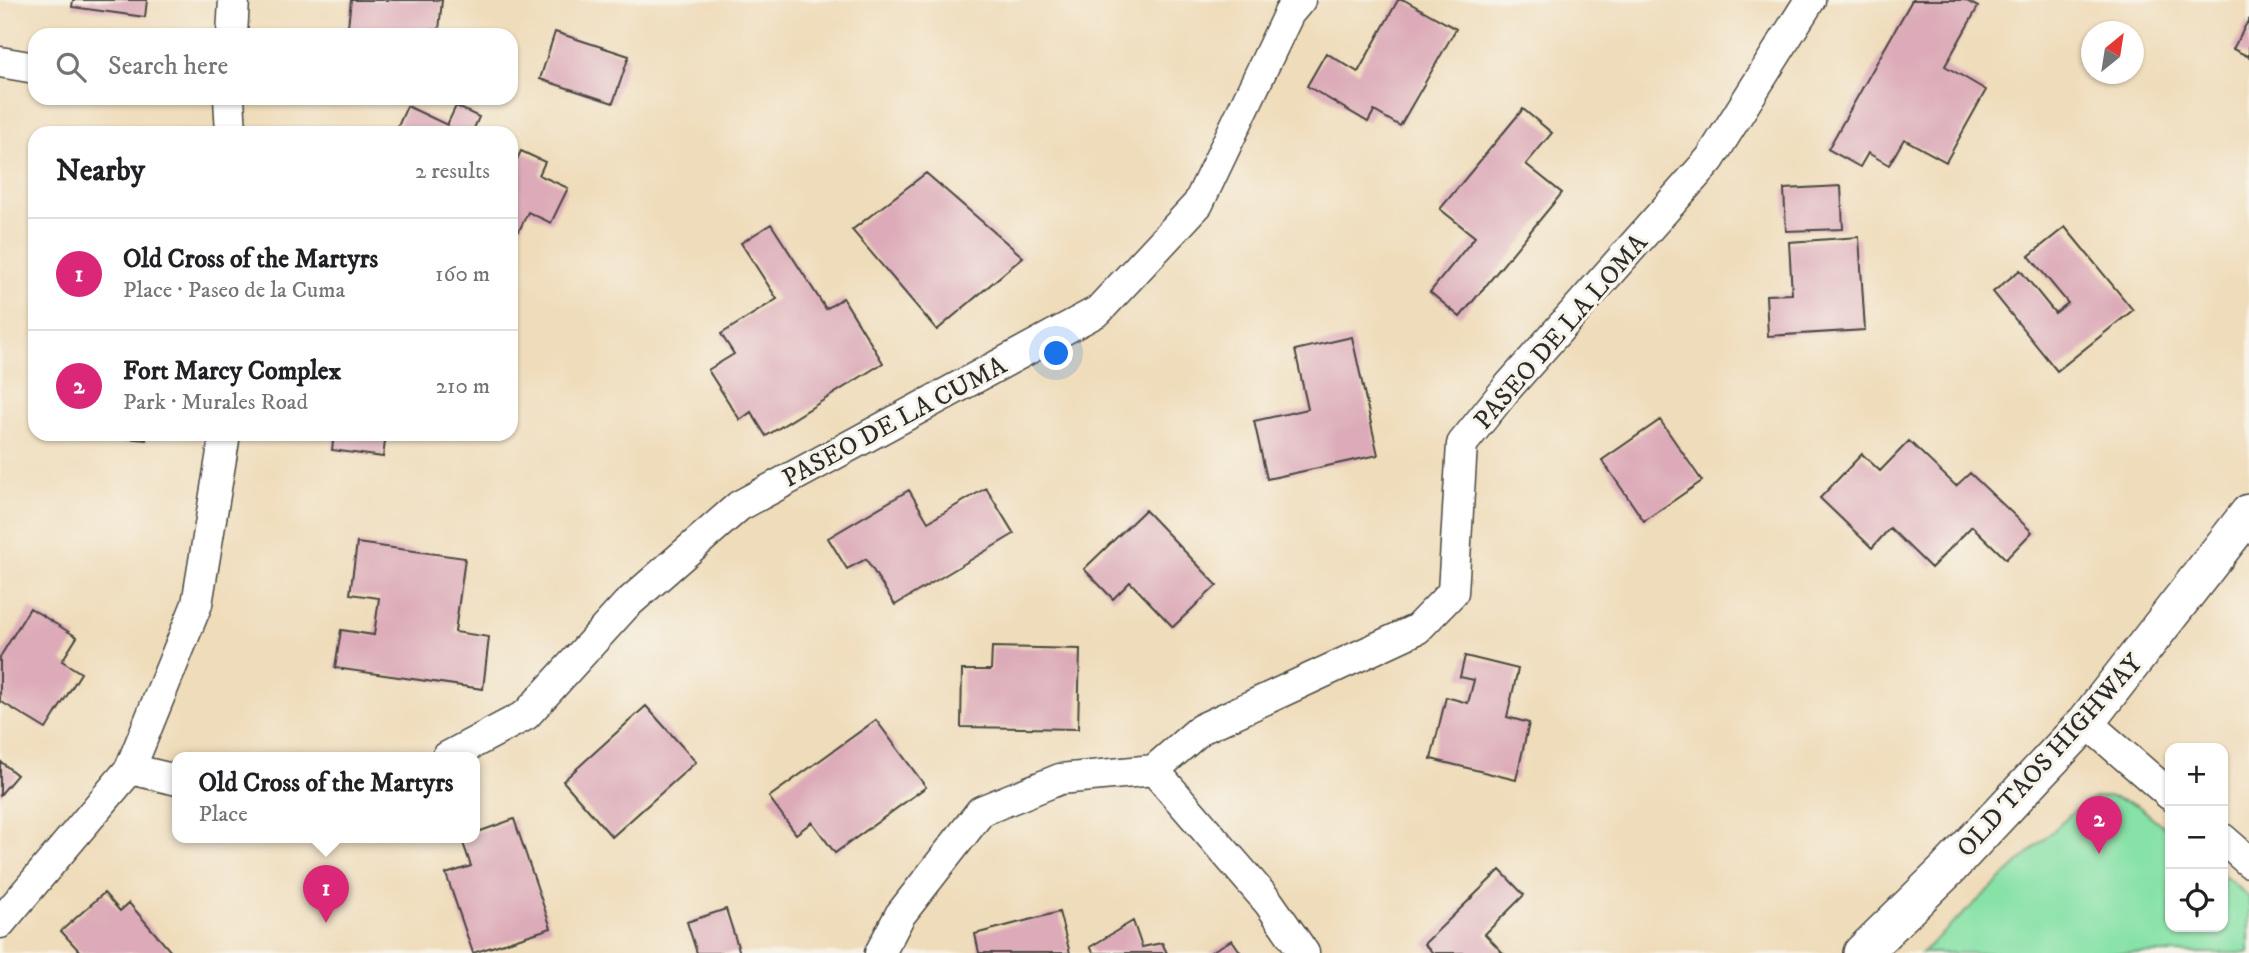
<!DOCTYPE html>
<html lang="en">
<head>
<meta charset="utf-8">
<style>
	body { margin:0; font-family:"IM FELL DW Pica",serif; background:#f2f2f2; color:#202124 }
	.controls { position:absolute; right:21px; bottom:21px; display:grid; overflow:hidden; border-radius:14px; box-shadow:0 2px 5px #0004 }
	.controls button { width:63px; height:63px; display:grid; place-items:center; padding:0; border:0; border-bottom:2px solid #e0e0e0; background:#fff; color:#202124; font:35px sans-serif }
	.compass { position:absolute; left:2081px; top:21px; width:63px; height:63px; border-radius:50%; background:#fff; box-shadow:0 2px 5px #0004; rotate:30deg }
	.you { position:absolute; left:1057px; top:354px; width:24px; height:24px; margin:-18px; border:5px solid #fff; border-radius:50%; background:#1a73e8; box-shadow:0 0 0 10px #1a73e833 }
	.badge { display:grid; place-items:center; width:46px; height:46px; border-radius:50%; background:#db2777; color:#fff; font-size:23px; font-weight:700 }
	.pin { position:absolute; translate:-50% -58px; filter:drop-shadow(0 2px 4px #0008) }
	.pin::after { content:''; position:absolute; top:37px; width:24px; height:21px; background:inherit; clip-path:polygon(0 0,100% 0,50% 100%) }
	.popup { position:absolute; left:172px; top:752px; width:308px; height:91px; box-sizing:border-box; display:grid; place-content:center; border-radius:14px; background:#fff; filter:drop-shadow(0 2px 5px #0005); font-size:23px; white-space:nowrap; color:#757577 }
	.popup b { font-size:26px; color:#202124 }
	.popup::after { content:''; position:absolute; left:50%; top:100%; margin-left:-14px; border:14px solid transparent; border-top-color:#fff }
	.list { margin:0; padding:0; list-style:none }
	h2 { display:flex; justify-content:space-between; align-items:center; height:91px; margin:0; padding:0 28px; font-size:30px }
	h2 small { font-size:23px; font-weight:400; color:#757577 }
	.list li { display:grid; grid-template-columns:46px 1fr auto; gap:21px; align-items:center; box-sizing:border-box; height:112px; padding:0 28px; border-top:2px solid #e0e0e0 }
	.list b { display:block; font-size:26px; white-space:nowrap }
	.list p { margin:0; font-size:23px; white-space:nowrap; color:#757577 }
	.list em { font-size:23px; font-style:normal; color:#757577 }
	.icon { flex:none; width:38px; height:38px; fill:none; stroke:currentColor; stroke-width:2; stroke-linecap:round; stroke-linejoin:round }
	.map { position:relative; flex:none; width:2249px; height:953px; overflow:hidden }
	.search { position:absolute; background:#fff; box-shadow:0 2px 5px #0004; left:28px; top:28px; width:490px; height:77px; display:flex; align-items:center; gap:18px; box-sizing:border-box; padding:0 24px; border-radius:21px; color:#757577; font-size:26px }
	.panel { position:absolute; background:#fff; box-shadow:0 2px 5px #0004; left:28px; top:126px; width:490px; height:315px; border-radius:21px }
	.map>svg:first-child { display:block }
	.green { fill:#87e2a7; stroke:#598669; stroke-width:2 }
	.building { fill:#dcaab8 }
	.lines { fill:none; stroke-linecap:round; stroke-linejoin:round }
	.minor-casing { stroke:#484640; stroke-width:33 }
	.tertiary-casing { stroke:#484640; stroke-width:40 }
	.minor { stroke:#fff; stroke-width:30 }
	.tertiary { stroke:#fff; stroke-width:37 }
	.labels { text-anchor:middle; stroke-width:6; stroke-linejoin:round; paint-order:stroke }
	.street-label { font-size:26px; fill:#2b2b2b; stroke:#f7f3e8 }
</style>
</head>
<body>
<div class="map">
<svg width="2249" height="953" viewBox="0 0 2249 953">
	<rect width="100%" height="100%" fill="#f7f3e8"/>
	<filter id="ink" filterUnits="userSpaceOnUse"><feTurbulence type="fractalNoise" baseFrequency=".0143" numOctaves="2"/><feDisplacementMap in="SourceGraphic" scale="14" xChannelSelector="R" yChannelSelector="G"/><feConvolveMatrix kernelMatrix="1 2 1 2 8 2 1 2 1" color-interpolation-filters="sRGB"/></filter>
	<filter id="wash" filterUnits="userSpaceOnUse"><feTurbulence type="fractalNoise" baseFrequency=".00686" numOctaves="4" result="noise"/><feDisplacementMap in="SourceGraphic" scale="28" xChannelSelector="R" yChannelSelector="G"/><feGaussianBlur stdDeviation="1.57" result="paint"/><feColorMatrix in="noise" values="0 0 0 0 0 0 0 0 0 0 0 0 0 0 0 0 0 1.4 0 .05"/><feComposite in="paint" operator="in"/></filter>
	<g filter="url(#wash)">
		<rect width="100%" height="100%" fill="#efdcba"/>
		<!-- green -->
		<path class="green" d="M2108,796l29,9 33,27v95h53v-52l26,22v56h-328l162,-150 12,-5z"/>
		<g id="blocks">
			<!-- building -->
			<path class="building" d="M73,0h74l-2,17 -73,-10z
				M351,0h91l-3,30 -15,-1 -1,6h-76z
				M1398,0h6l52,29 -56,97 -26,-15 -6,11 -61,-36 19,-33 32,19z
				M1912,0h53l13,7 -33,59 41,24 -40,72 -42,-23 -15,26 -21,-12 -8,14 -32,-18z
				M2249,19v38l-16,-8z
				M555,32l74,24 -16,47 -73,-24z
				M407,106l40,19 9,-19 23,11 -7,16h-77z
				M1523,109l29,24 -26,31 36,29 -102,124 -30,-25 45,-55 -35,-28z
				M521,151l24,11 -6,13 29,13 -17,35 -23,-11 -9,19 -8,-3v-70l5,3z
				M926,173l97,84 -86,73 -85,-100z
				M1841,186l2,43 -57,2 -2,-42z
				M771,224l55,85 17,-11 40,65 -117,73 -15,-24 -11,8 -32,-50 26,-16 -13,-20 56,-35 -36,-56z
				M2065,227l68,83 -76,61 -64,-79 27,-22 35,43 13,-10 -39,-47z
				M1859,237l6,93 -97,6 -2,-41 26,-1 -3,-52z
				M1352,337l26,118 -111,24 -13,-58 54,-12 -13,-59z
				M1660,420l42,61 -58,40 -42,-61z
				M102,434h44v6l-44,-4z
				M334,434h52l-3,23 -51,-7z
				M1909,441l47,45 14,-13 62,59 -26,27 -34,-33 -41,42 -41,-40 -18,20 -52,-50 42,-44 18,17z
				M986,488l28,46 -119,71 -29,-46 -19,10 -19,-31 81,-48 19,32z
				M1145,510l72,75 -44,42 -43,-45 -17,17 -29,-30z
				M357,543l108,15 -10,74 34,5 -6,52 -148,-21 6,-38 33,5 5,-37 -29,-4z
				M30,608l47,29 -15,24 19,12 -35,56 -46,-28v-44z
				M992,647l88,2 -2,80 -117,-2 1,-57h29z
				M1465,656l53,13 -11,48 22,6 -13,57 -85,-21 15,-62 22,6 6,-23 -14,-3z
				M646,706l50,56 -84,75 -49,-56z
				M876,720l50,67 -91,66 -23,-31 -16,12 -27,-37z
				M0,761l17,14 -17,20z
				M514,819l37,109 -78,25 -27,-79 25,-8 -10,-29h14v-4z
				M1500,870l24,25 -39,39 18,19h-70l-9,-9z
				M104,893l16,18 9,-8 43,50h-91l-20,-22z
				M726,909l14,44h-43l-10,-31z
				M1059,912l11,41h-91l-4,-19z
				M1133,921l9,26 20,-4 5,10h-73l-4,-6z
				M1232,940l9,13h-32z"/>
		</g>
	</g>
	<g filter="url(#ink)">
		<use href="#blocks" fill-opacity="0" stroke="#484640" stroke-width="2"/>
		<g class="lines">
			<!-- minor casing -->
			<g class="minor-casing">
				<path id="minor" d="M232,35l2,-35
					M0,62l35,6
					M229,98l2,35
					M2086,722l84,73
					M447,757l79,-42 100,-110 113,-99 359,-195 100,-107 91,-191 11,-13
					M130,769l67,-165 28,-170
					M1154,770l115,133 35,50
					M2223,839l26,23
					M0,923l130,-154 47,11
					M880,953l20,-38 81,-104 79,-32 94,-9 47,-41 216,-100 36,-37 9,-148 46,-57 202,-228 100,-159"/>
			</g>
			<!-- tertiary casing -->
			<g class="tertiary-casing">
				<path id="tertiary" d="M1862,953l85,-83 139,-148 163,-209"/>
			</g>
			<!-- minor -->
			<use href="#minor" class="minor"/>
			<!-- tertiary -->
			<use href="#tertiary" class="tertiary"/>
		</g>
	</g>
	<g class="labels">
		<!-- street labels -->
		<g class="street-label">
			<text transform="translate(1560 331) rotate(-49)" y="9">PASEO DE LA LOMA</text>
			<text transform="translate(894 421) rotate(-28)" y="9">PASEO DE LA CUMA</text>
			<text transform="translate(2049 755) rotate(-48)" y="9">OLD TAOS HIGHWAY</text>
		</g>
	</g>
</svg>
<div class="controls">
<button>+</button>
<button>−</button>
<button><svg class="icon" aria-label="locate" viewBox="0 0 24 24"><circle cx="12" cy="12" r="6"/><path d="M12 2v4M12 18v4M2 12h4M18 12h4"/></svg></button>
</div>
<svg class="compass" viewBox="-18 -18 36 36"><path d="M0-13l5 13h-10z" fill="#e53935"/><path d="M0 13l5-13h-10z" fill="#757577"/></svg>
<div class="you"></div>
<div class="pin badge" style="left:326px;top:923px">1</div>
<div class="popup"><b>Old Cross of the Martyrs</b>Place</div>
<div class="pin badge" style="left:2099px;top:854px">2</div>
<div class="search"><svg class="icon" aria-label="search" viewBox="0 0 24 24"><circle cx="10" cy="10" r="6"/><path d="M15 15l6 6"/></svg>Search here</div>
<section class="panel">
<h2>Nearby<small>2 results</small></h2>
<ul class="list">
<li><span class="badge">1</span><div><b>Old Cross of the Martyrs</b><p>Place · Paseo de la Cuma</p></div><em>160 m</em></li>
<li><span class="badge">2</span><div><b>Fort Marcy Complex</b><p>Park · Murales Road</p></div><em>210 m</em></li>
</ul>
</section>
</div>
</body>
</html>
